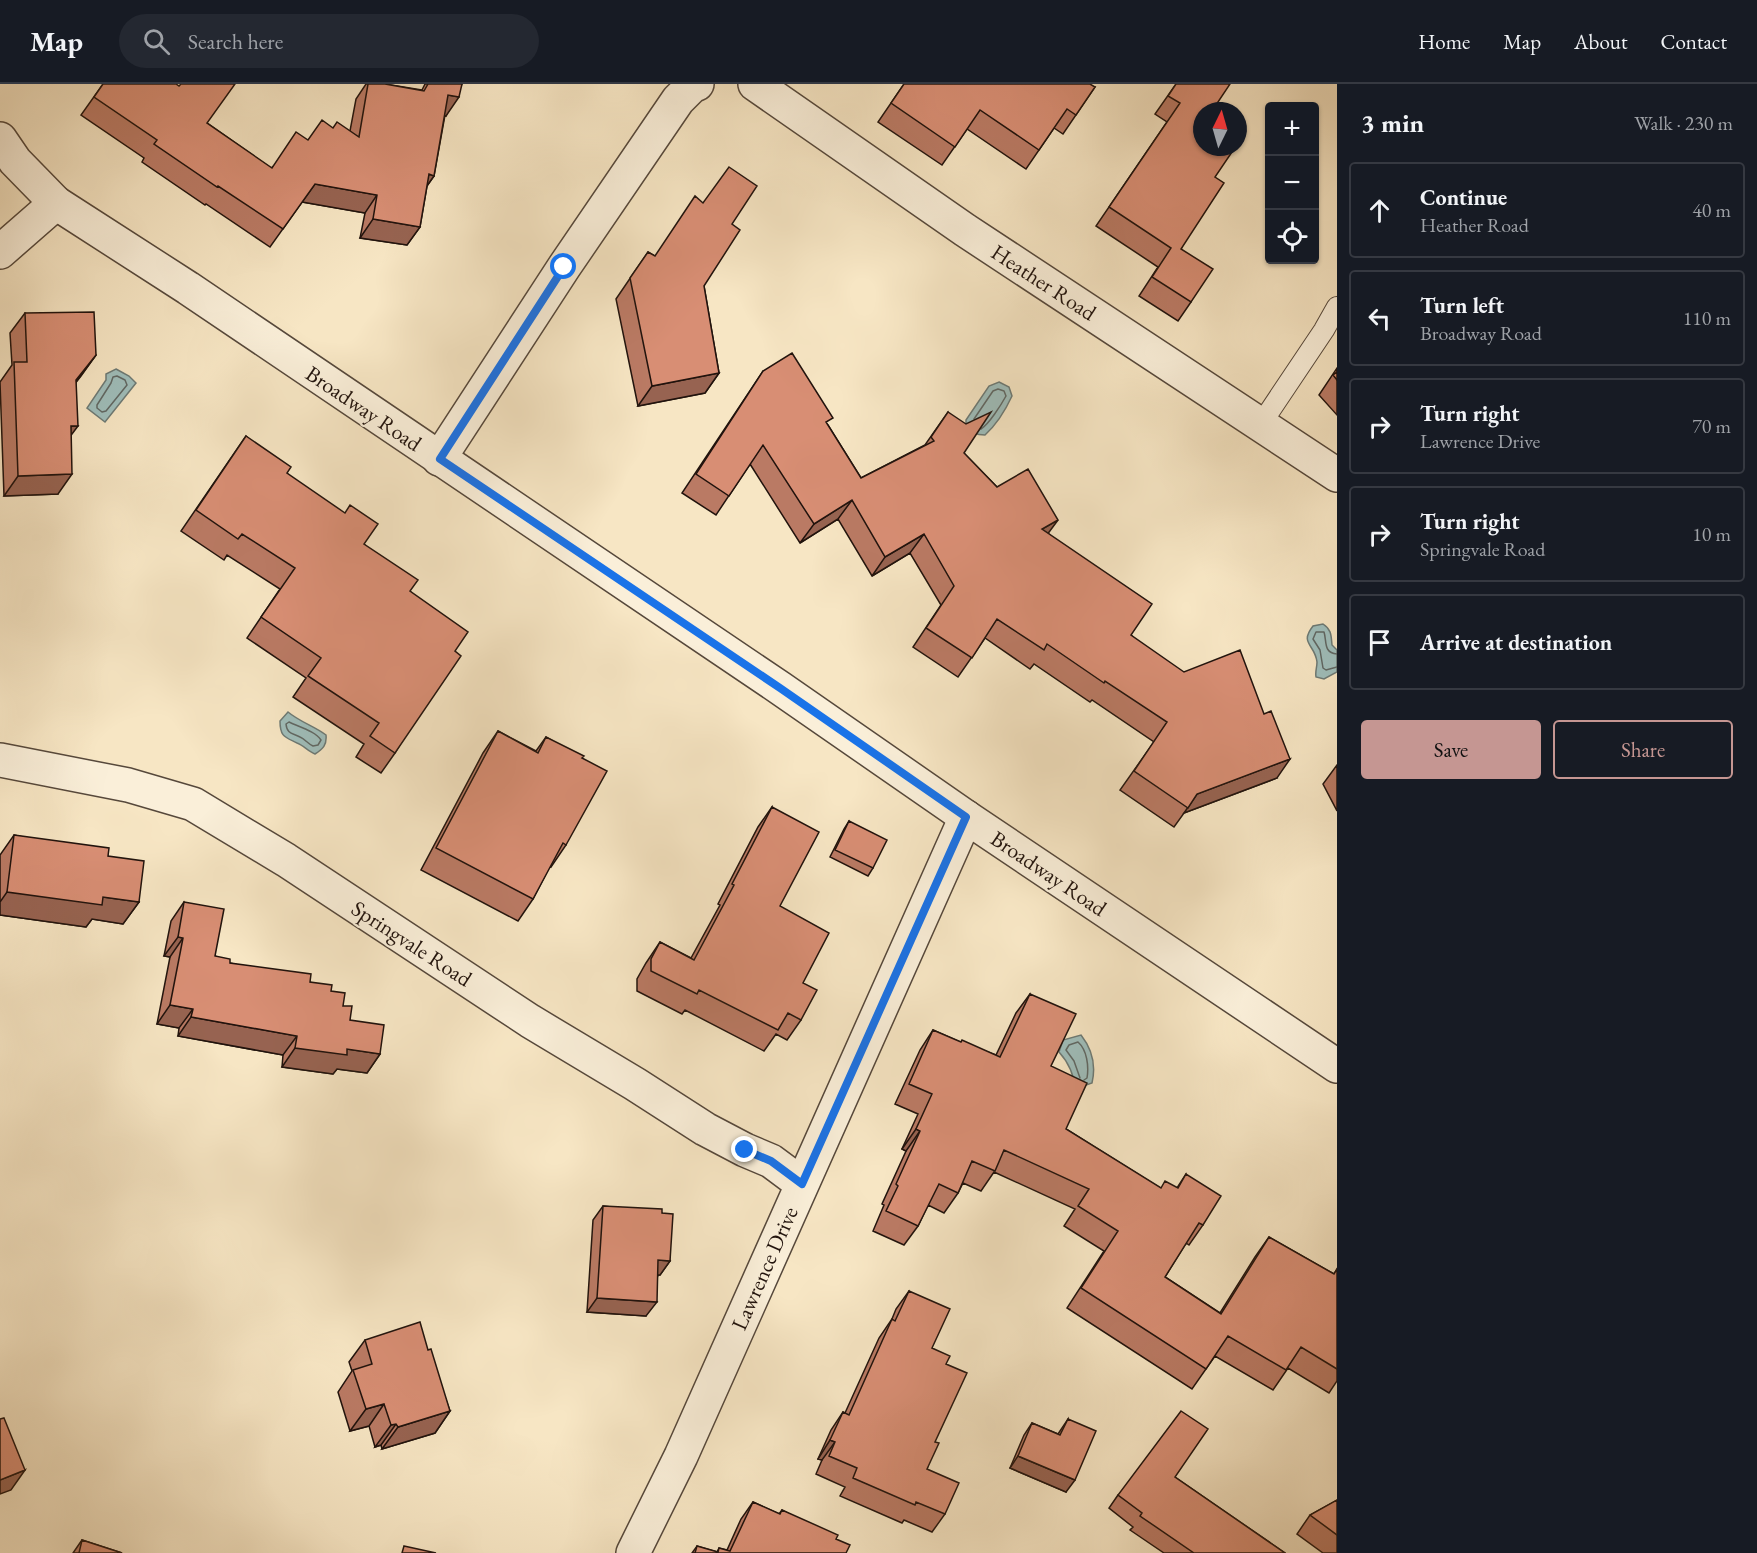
<!DOCTYPE html>
<html lang="en">
<head>
<meta charset="utf-8">
<style>
	body { margin:0; font-family:"EB Garamond",serif; background:#242831; color:#f1f3f6 }
	.controls { position:absolute; right:18px; top:18px; display:grid; overflow:hidden; border-radius:6px; box-shadow:0 2px 4px #0004 }
	.controls button { width:54px; height:54px; display:grid; place-items:center; padding:0; border:0; border-bottom:2px solid #363941; background:#171b24; color:#f1f3f6; font:30px sans-serif }
	.compass { position:absolute; left:1193px; top:18px; width:54px; height:54px; border-radius:50%; background:#171b24; box-shadow:0 2px 4px #0004; rotate:5deg }
	.stop { position:absolute; width:18px; height:18px; margin:-14px; border:4px solid #1a73e8; border-radius:50%; background:#fff }
	.stop.end { background:#1a73e8; border-color:#fff; box-shadow:0 2px 6px #0008 }
	.list { margin:0; padding:0; list-style:none }
	h2 { display:flex; justify-content:space-between; align-items:center; height:78px; margin:0; padding:0 24px; font-size:26px }
	h2 small { font-size:20px; font-weight:400; color:#9ea1a6 }
	.list li { display:grid; grid-template-columns:39px 1fr auto; gap:18px; align-items:center; box-sizing:border-box; height:96px; margin:0 12px 12px; padding:0 12px; border:2px solid #363941; border-radius:6px }
	.list b { display:block; font-size:22px; white-space:nowrap }
	.list p { margin:0; font-size:20px; white-space:nowrap; color:#9ea1a6 }
	.list em { font-size:20px; font-style:normal; color:#9ea1a6 }
	.actions { display:flex; gap:12px; padding:18px 24px }
	.actions a { flex:1; padding:14px 0; border:2px solid #c59692; border-radius:6px; text-align:center; font-size:21px; color:#c59692 }
	.actions .main { background:#c59692; color:#111 }
	.icon { flex:none; width:33px; height:33px; fill:none; stroke:currentColor; stroke-width:2; stroke-linecap:round; stroke-linejoin:round }
	.map { position:relative; flex:none; width:1337px; height:1469px; overflow:hidden }
	header { display:flex; align-items:center; gap:36px; box-sizing:border-box; height:84px; padding:0 30px; background:#171b24; border-bottom:2px solid #363941 }
	header strong { font-size:28px }
	nav { display:flex; gap:33px; margin-inline-start:auto; font-size:21px }
	.search { width:420px; height:54px; background:#242831; display:flex; align-items:center; gap:15px; box-sizing:border-box; padding:0 21px; border-radius:33px; color:#9ea1a6; font-size:22px }
	main { display:flex }
	aside { flex:1; background:#171b24 }
	.map>svg:first-child { display:block }
	.water { fill:#9fbebb; stroke:#6d7a75; stroke-width:1.5 }
	.lines { fill:none; stroke-linecap:round; stroke-linejoin:round }
	.shore { stroke:#606864; stroke-width:1.5 }
	.service-casing { stroke:#56483b; stroke-width:22 }
	.minor-casing { stroke:#56483b; stroke-width:36 }
	.tertiary-casing { stroke:#56483b; stroke-width:36 }
	.service { stroke:#faefd9; stroke-width:20 }
	.minor { stroke:#faefd9; stroke-width:33 }
	.tertiary { stroke:#faefd9; stroke-width:33 }
	.wall { fill:#ba7a64; stroke:#21130d; stroke-width:1.5 }
	.shaded-wall { fill:#976351; stroke:#21130d; stroke-width:1.5 }
	.building { fill:#d88e74; stroke:#21130d; stroke-width:1.5 }
	.route { stroke:#1a73e8; stroke-width:8 }
	.labels { text-anchor:middle; stroke-width:4.5; stroke-linejoin:round; paint-order:stroke }
	.street-label { font-size:22px; fill:#21130d; stroke:#faefd9 }
</style>
</head>
<body>
<header>
<strong>Map</strong>
<div class="search"><svg class="icon" aria-label="search" viewBox="0 0 24 24"><circle cx="10" cy="10" r="6"/><path d="M15 15l6 6"/></svg>Search here</div>
<nav><a>Home</a><a>Map</a><a>About</a><a>Contact</a></nav>
</header>
<main>
<div class="map">
<svg width="1337" height="1469" viewBox="0 0 1337 1469">
	<rect width="100%" height="100%" fill="#f7e6c4"/>
	<filter id="stains"><feTurbulence type="fractalNoise" baseFrequency=".00333" numOctaves="4"/><feColorMatrix values="0 0 0 0 .2 0 0 0 0 .09 0 0 0 0 .02 0 0 0 .5 -.17"/></filter>
	<radialGradient id="worn" r=".72"><stop offset=".6" stop-color="#630" stop-opacity="0"/><stop offset="1" stop-color="#630" stop-opacity=".3"/></radialGradient>
	<!-- water -->
	<path class="water" d="M116,285l13,7 7,7 -31,39 -18,-14 19,-28v-6z
		M999,298l10,5 3,9c-6,13 -16,29 -27,39 -9,0 -13,-2 -19,-8v-7l23,-34z
		M1323,540c9,6 8,12 9,21l5,5v22l-13,7 -8,-2c-1,-6 1,-9 1,-15 -2,-18 -18,-18 -4,-36z
		M288,628c12,10 26,14 38,23 1,10 -3,14 -11,19 -7,-3 -12,-9 -18,-11 -12,-6 -17,-6 -17,-22z
		M1081,951c11,14 15,31 11,48l-17,6c-1,-15 -6,-26 -16,-37l4,-12z"/>
	<g class="lines">
		<!-- shore -->
		<path class="shore" d="M117,292l8,4 2,5 -21,26 -4,1 -5,-4v-3l14,-22 2,-6z
			M974,335l19,-28 5,-2 6,2 2,5c-5,9 -17,28 -25,33
			M1337,570c-14,-1 -10,-13 -13,-22h-8l-3,7 7,11 3,18 3,2 11,-3
			M289,638c10,5 26,9 32,18l-3,5 -5,1c-5,-2 -8,-7 -13,-9 -8,-4 -13,-3 -14,-13z
			M1080,994l-6,-17 -8,-11 3,-5 9,-3c9,8 11,24 9,36l-3,2"/>
		<!-- service casing -->
		<g class="service-casing">
			<path id="service" d="M1261,340l63,-94 13,-23"/>
		</g>
		<!-- minor casing -->
		<g class="minor-casing">
			<path id="minor" d="M755,0l210,146 372,245
				M0,168l56,-49
				M439,375l125,-192 114,-167 14,-14 5,-2
				M0,676l128,25 65,19 93,56 244,161 105,63 70,45 40,21 26,11 31,23
				M633,1469l48,-97 285,-639"/>
		</g>
		<!-- tertiary casing -->
		<g class="tertiary-casing">
			<path id="tertiary" d="M0,55l15,22 41,42 132,85 592,400 186,129 371,249"/>
		</g>
		<!-- service -->
		<use href="#service" class="service"/>
		<!-- minor -->
		<use href="#minor" class="minor"/>
		<!-- tertiary -->
		<use href="#tertiary" class="tertiary"/>
	</g>
	<!-- wall -->
	<path class="wall" d="M103,0l104,39 64,45 37,-28 25,-12 17,3 6,-32 10,-15h19l37,6 3,-6h37l-16,32 -1,-1 -11,61 -7,10 -7,41 -13,18 -47,-7 5,-25 -63,-11 -32,45 -64,-43 -1,1 -63,-43 2,-4 -63,-43z
		M904,0l191,3 -32,47 -9,-6 -28,41 -59,-40 -25,36 -64,-43z
		M1176,0l23,46 16,47 -34,72 10,53 -13,19 -39,-25 19,-29 -62,-41 71,-104 -12,-8z
		M648,168l56,34 15,87 -14,20 -67,13 -22,-107z
		M25,229l71,42 -20,27 -18,112 -54,2 -4,-114 12,-17 -2,-32z
		M1337,284v47l-18,-20z
		M763,287l65,54 33,53 64,-33 23,-33 16,41 33,34 51,46 83,102 146,143 -93,35 -10,14 -54,-37 34,-48 -62,-42 -2,2 -56,-38 -4,5 -45,-31 -27,39 -45,-30 28,-42 -31,-52 -38,23 -34,-57 -38,24 -50,-79 -34,51 -34,-22z
		M246,352l118,108 46,47 45,60 -60,102 -14,20 -25,-16 8,-13 -71,-47 13,-19 -59,-40 33,-49 -53,-34 -3,5 -43,-29z
		M498,647l38,20 10,-14 36,21 -16,87 -15,22 -1,-1 -17,33 -15,22 -97,-51 62,-117z
		M1337,681v46l-14,-27z
		M772,723l8,99 23,77 -2,37 -14,20 -11,-6 -12,17 -79,-41 -3,4 -45,-23v-12l9,-16 14,-21 31,16 29,-53 -2,-1 40,-77z
		M849,737l24,47 -5,8 -38,-19 14,-28z
		M14,751l94,21 31,46 -16,22 -31,-5 -6,8 -86,-12v-60z
		M184,818l31,54 15,7 80,19 21,9 12,15 7,14 30,34 -13,19 -30,-4 -4,5 -51,-7 1,-12 -105,-19 1,-8 -22,-4 13,-67 -6,-1 7,-35z
		M1030,910l21,72 15,63 94,59h17l9,-14 17,51 -14,20 -3,-2 -21,34 55,36 35,-56 14,-20 65,37 3,-5v112l-8,12 -41,-25 -15,22 -58,-34 -23,33 -125,-81 37,-57 -40,-25 11,-17 -81,-37 -13,19 -18,-8 -5,10 -14,20 -16,-8 -10,21 -14,19 -31,-14 11,-26 -2,-1 24,-53 -4,-2 16,-35 -23,-10 25,-54 13,-20 27,12 36,13 20,-42z
		M603,1122l59,7 8,48 -10,14h-2l-12,41 -59,-4 6,-92z
		M909,1207l23,57 14,16 -11,78 -8,27 18,45 -13,18 -28,-12 -2,3 -62,-27 5,-9 -29,-13 6,-14 -4,-1 13,-29 12,-18 2,1 34,-75 13,-19 4,-10z
		M365,1256l63,10 22,61 -15,22 -53,16 -1,-4 -6,2 -6,-21 -19,5 -12,-39 14,-21 -3,-9z
		M1068,1335l-2,73 -56,-24 14,-33 8,-12 26,11z
		M1175,1393l110,76h-121l-34,-23 3,-3 -24,-19 9,-13z
		M1337,1416v53h-14l-26,-19 13,-19z
		M753,1418l26,12 3,-4 54,29 10,14h-154l5,-7 20,6 2,-4 8,2 14,-31z
		M82,1456l40,13h-49z"/>
	<!-- shaded-wall -->
	<path class="shaded-wall" d="M448,11l11,2 -13,19 -11,-2z
		M429,90l5,2 -13,18z
		M315,100l62,11 -12,18 -63,-11z
		M373,135l47,8 -13,18 -47,-7z
		M96,271l-15,21 -19,24 14,-20z
		M719,289l-14,20 -67,13 14,-20z
		M71,342h7l-15,20z
		M72,390l-14,20 -54,2 14,-20z
		M852,416l-14,19 -38,24 14,-19z
		M1058,436l-14,19 -2,-10z
		M924,450l-14,19 -38,23 13,-19z
		M1290,675l-13,19 -93,35 13,-19z
		M7,808l96,5 36,5 -16,22 -31,-5 -6,8 -86,-12v-13z
		M178,853l5,1 -13,19 -6,-1z
		M170,921l23,4 -14,19 -22,-4z
		M191,933l106,19 -14,19 -105,-19z
		M295,964l52,1 33,5 -13,19 -30,-4 -4,5 -51,-7z
		M916,1045l4,2 -14,20 -4,-2z
		M658,1176l12,1 -10,14h-12z
		M597,1214l60,4 -11,14 -59,-4z
		M384,1320l-15,22 -19,5 16,-22z
		M450,1327l-15,22 -53,16 16,-22z
		M396,1340l-15,21 -6,2 16,-22z
		M830,1356l5,2 -13,18 -4,-1z
		M1018,1372l57,24 -9,12 -56,-24z
		M25,1386l-14,20 -11,4v-14z"/>
	<!-- building -->
	<path class="building" d="M103,0h73l3,2 2,-2h54l-28,39 65,45 24,-36 12,8 14,-20 11,8 4,-6 22,15 9,-53h17l39,7 4,-7h34l-3,13 -11,-2 -14,81 -5,-2 -9,53 -47,-8 4,-24 -62,-11 -32,45 -65,-43 -1,1 -63,-43 3,-4 -63,-43z
		M904,0h186l5,3 -19,28 -9,-6 -28,41 -59,-40 -25,37 -64,-44z
		M1176,0h54l-18,27h-10v14l-3,5 3,2v15h22l8,5 -17,25 9,6 -43,66 32,20 -22,33 -39,-25 19,-29 -62,-41 71,-104 -12,-7z
		M729,83l28,19 -25,38 8,6 -36,56 15,87 -67,13 -22,-108 18,-26 7,4 40,-60 8,7z
		M94,228l2,43 -20,25 2,46h-7l1,48 -54,2 -4,-114h13l-2,-49z
		M792,269l41,65 -7,4 35,56 73,-37 -3,-4 17,-25 18,12 25,-12 -27,41 33,34 31,-18 30,51 -16,9 110,75 -21,31 53,37 56,-22 24,64 7,-3 19,48 -93,35 -9,14 -54,-37 33,-49 -62,-41 -1,2 -57,-39 -3,6 -47,-31 -25,39 -46,-30 28,-42 -30,-52 -39,23 -33,-57 -38,24 -51,-79 -34,51 -33,-22 67,-103z
		M1337,288v8l-4,-5z
		M246,352l45,31 -4,6 58,40 5,-8 28,19 -14,20 54,36 -8,11 58,41 -13,19 6,5 -66,97 -25,-17 9,-13 -71,-47 13,-18 -60,-41 34,-49 -53,-34 -4,5 -42,-29z
		M498,647l40,22 8,-16 38,19 -2,2 25,13 -41,74 -3,-2 -30,56 -97,-51z
		M772,723l47,25 -39,74 49,27 -26,50 14,7 -16,30 -13,-7 -10,17 -79,-40 -2,4 -46,-23v-12l9,-17 34,18 40,-75 -2,-1z
		M849,737l38,19 -14,28 -38,-18z
		M14,751l95,13 -1,8 36,5 -5,41 -36,-5 -1,8 -95,-13z
		M184,818l40,7 -9,47 15,3v4l81,11 -1,8 22,3 -1,6 14,2 -2,13h9l-2,14 34,5 -4,29 -33,-5v6l-52,-7 2,-12 -106,-19 2,-8 -23,-4 13,-67 -5,-1z
		M1030,910l46,20 -25,52 36,17 -21,46 95,59 4,-7 13,7 8,-14 35,22 -18,29 -4,-2 -34,54 56,37 48,-77 65,37 3,-5v100l-36,-22 -15,23 -58,-34 -22,33 -125,-81 37,-57 -40,-25 11,-17 -85,-39 -9,21 -23,-10 -14,32 -19,-9 -21,42 -32,-15 12,-25 -2,-2 24,-53 -4,-2 16,-35 -23,-10 24,-54 28,12 1,-2 38,17z
		M603,1122l59,3v4l11,1 -3,47 -12,-1 -1,42 -60,-4z
		M909,1207l41,18 -18,39 18,8 -4,8 21,9 -32,69 4,1 -12,26 32,14 -14,31 -29,-12 -1,3 -62,-27 4,-10 -28,-12 6,-14 -5,-2 13,-28 6,3 43,-96 3,2z
		M420,1238l8,28 3,-1 19,62 -52,16 -2,-3 -5,1 -7,-21 -18,5 -13,-39 19,-6 -7,-24z
		M1181,1327l27,18 -33,48 110,76h-91l-54,-37 2,-3 -24,-18z
		M4,1334l21,52 -25,10v-61z
		M1068,1335l28,12 -21,49 -57,-24 14,-33 28,12z
		M1337,1416v35l-27,-20z
		M753,1418l27,12 2,-4 56,25 -2,4 14,6 -4,8h-151l2,-7 21,6 1,-4 11,3z
		M82,1456l40,13h-43z
		M404,1462l32,7h-34z"/>
	<g class="lines">
		<!-- route -->
		<path class="route" d="M564,183l-124,192 340,229 186,129 -164,367 -31,-23 -26,-11"/>
	</g>
	<g class="labels">
		<!-- street labels -->
		<g class="street-label">
			<text transform="translate(1044 198) rotate(33)" y="8">Heather Road</text>
			<text transform="translate(364 324) rotate(34)" y="8">Broadway Road</text>
			<text transform="translate(1049 789) rotate(34)" y="8">Broadway Road</text>
			<text transform="translate(412 859) rotate(33)" y="8">Springvale Road</text>
			<text transform="translate(764 1184) rotate(-66)" y="8">Lawrence Drive</text>
		</g>
	</g>
	<rect width="100%" height="100%" filter="url(#stains)"/>
	<rect width="100%" height="100%" fill="url(#worn)"/>
</svg>
<div class="controls">
<button>+</button>
<button>−</button>
<button><svg class="icon" aria-label="locate" viewBox="0 0 24 24"><circle cx="12" cy="12" r="6"/><path d="M12 2v4M12 18v4M2 12h4M18 12h4"/></svg></button>
</div>
<svg class="compass" viewBox="-18 -18 36 36"><path d="M0-13l5 13h-10z" fill="#e53935"/><path d="M0 13l5-13h-10z" fill="#9ea1a6"/></svg>
<div class="stop" style="left:564px;top:183px"></div>
<div class="stop end" style="left:745px;top:1066px"></div>
</div>
<aside>
<h2>3 min<small>Walk · 230 m</small></h2>
<ul class="list">
<li><svg class="icon" aria-label="ahead" viewBox="0 0 24 24"><path d="M12 20V5M6 11l6-6 6 6"/></svg><div><b>Continue</b><p>Heather Road</p></div><em>40 m</em></li>
<li><svg class="icon" aria-label="left" viewBox="0 0 24 24"><path d="M17 20v-9H6M10 6l-5 5 5 5"/></svg><div><b>Turn left</b><p>Broadway Road</p></div><em>110 m</em></li>
<li><svg class="icon" aria-label="right" viewBox="0 0 24 24"><path d="M7 20v-9h11M14 6l5 5-5 5"/></svg><div><b>Turn right</b><p>Lawrence Drive</p></div><em>70 m</em></li>
<li><svg class="icon" aria-label="right" viewBox="0 0 24 24"><path d="M7 20v-9h11M14 6l5 5-5 5"/></svg><div><b>Turn right</b><p>Springvale Road</p></div><em>10 m</em></li>
<li><svg class="icon" aria-label="arrive" viewBox="0 0 24 24"><path d="M6 21V4h12l-3 4 3 4H6"/></svg><div><b>Arrive at destination</b></div></li>
</ul>
<div class="actions"><a class="main">Save</a><a>Share</a></div>
</aside>
</main>
</body>
</html>
